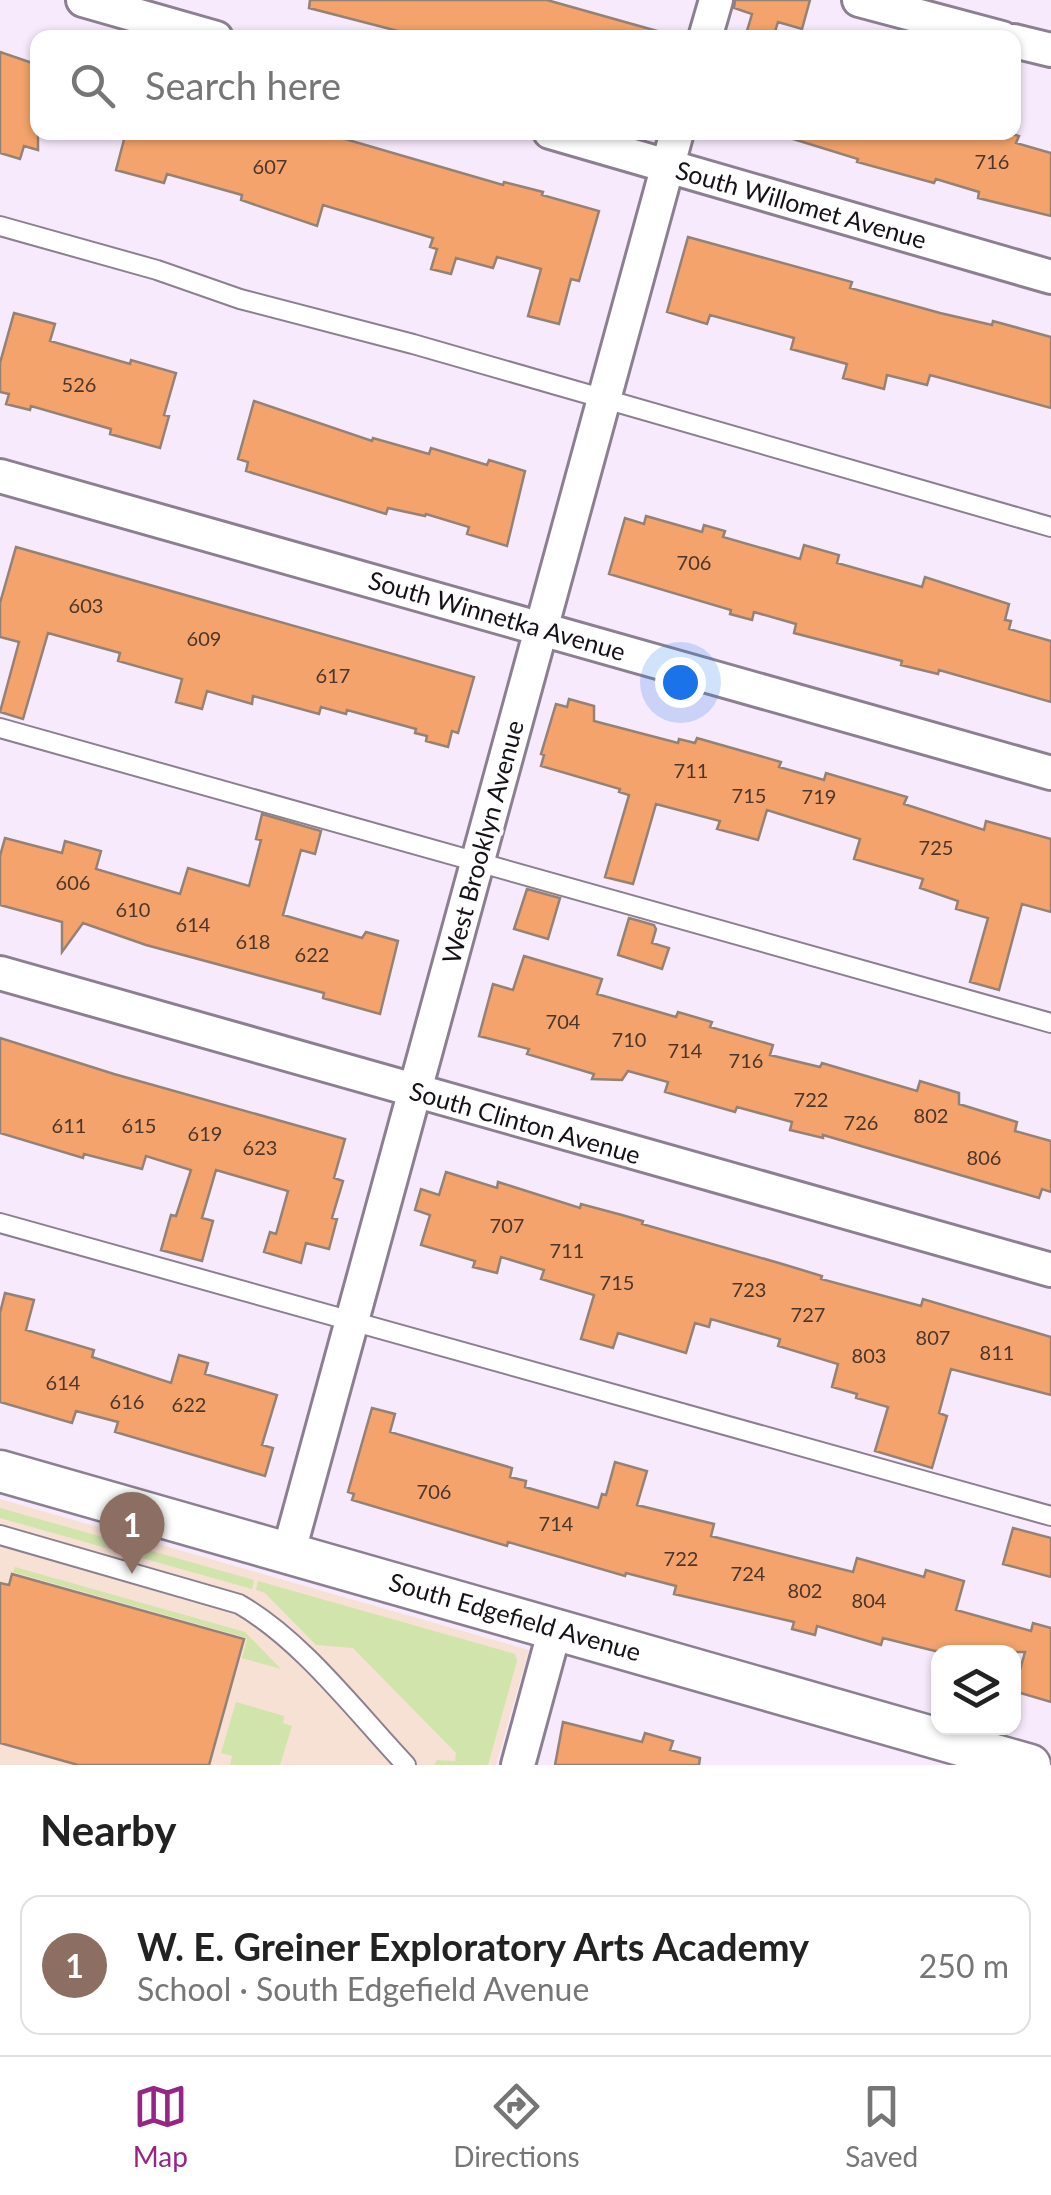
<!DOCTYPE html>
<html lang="en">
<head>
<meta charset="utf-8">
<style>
	body { margin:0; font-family:Lato,sans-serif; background:#f6f6f6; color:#222 }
	.controls { position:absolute; right:30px; bottom:30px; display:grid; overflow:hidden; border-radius:20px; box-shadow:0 2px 8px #0004 }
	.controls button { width:90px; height:90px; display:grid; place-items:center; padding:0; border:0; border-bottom:2px solid #e0e0e0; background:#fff; color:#222; font:50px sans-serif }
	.you { position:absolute; left:680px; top:682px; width:35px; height:35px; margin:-25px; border:8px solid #fff; border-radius:50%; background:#1a73e8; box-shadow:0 0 0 15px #1a73e833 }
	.badge { display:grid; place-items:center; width:65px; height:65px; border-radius:50%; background:#952686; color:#fff; font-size:32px; font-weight:700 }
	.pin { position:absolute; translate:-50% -82px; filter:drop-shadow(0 2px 5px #0008) }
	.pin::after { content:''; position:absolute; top:52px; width:35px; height:30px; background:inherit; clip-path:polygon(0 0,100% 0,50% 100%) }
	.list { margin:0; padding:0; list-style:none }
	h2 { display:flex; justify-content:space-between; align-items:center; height:130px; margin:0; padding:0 40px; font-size:42px }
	h2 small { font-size:32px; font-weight:400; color:#767676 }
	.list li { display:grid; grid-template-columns:65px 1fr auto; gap:30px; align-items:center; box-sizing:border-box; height:140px; margin:0 20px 20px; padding:0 20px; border:2px solid #e0e0e0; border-radius:20px }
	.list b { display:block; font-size:38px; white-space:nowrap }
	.list p { margin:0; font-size:32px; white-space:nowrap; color:#767676 }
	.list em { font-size:32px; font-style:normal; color:#767676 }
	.icon { flex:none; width:55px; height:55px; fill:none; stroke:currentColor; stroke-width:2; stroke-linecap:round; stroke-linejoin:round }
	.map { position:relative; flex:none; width:1051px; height:1765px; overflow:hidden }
	.search { position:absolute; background:#fff; box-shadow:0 2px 8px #0004; left:30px; right:30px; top:30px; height:110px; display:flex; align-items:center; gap:25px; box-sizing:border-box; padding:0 35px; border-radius:20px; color:#767676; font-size:38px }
	.sheet { height:290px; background:#fff }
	nav { display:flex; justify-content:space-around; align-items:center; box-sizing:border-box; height:140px; border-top:2px solid #e0e0e0; background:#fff; font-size:28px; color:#767676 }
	nav a { display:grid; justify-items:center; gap:5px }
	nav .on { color:#952686 }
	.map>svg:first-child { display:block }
	.education { fill:#f7e0d4 }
	.green { fill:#d1e4ac }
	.building { fill:#f3a36b; stroke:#948276; stroke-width:2.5 }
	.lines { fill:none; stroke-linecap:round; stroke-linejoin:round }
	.service-casing { stroke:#8c8090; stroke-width:22 }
	.minor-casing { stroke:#8c8090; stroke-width:38 }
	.tertiary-casing { stroke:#8c8090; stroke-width:45 }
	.service { stroke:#fff; stroke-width:18 }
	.minor { stroke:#fff; stroke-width:32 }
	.tertiary { stroke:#fff; stroke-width:40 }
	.labels { text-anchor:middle; stroke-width:8; stroke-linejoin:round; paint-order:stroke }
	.number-label { font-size:20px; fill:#4c362c }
	.street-label { font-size:25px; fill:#151117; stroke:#fff }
</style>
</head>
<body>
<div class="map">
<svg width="1051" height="1765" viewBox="0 0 1051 1765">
	<rect width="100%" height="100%" fill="#f7eafc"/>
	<!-- education -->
	<path class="education" d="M0,1499l529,151 -33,115h-496z"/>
	<!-- green -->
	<path class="green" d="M0,1508l254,72 -2,9 -252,-71z
		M15,1567l230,65 36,37 -39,-11 5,-20 -234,-66z
		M258,1581l257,73 2,7 -29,104h-54l3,-5 18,1 1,-8 -103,-105 -37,-3 -51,-52 -9,-3z
		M236,1702l48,14 -1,7 9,3 -12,39h-50l2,-9 -11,-3z"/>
	<!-- building -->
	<path class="building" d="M310,0h237l110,31 -1,7h-231l-116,-30z
		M735,0h75l-8,29 -24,-7 -5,16 -26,-7 5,-17 -18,-6z
		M0,52l38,13v85l-14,-4 -4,13 -20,-6z
		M126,132h195l182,53 1,-3 39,10 -1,3 57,16 -20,70 -8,-2 -12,45 -31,-8 13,-47 -44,-12 -4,11 -37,-10 -5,16 -20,-5 6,-20 -7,-2 3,-9 -110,-33 -6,21 -76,-26 1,-5 -75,-21 -3,9 -48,-13z
		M790,132h216l13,4 -3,7 35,10v63l-73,-18 1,-6 -43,-13 -2,4 -77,-21 1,-3 -68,-21z
		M688,237l164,45 -2,6 90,25 52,12 1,-4 58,16v71l-121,-33 -3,10 -40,-10 -3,14 -41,-11 4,-14 -56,-15 3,-11 -84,-23 -3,9 -40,-12z
		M14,313l41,11 -5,17 80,23 1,-4 45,13 -12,42 5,1 -9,32 -50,-14 1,-5 -80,-23 -1,4 -24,-6 3,-10 -9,-2v-29z
		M254,401l118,40 1,-3 56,16 2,-6 56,17 2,-5 36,11 -18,75 -40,-12 2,-7 -43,-13 -1,2 -37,-8 -2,6 -140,-43 2,-9 -10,-3z
		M646,516l56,16 2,-7 21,6 -2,6 77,22 4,-14 35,10 -2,8 85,24 3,-10 84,27 -4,16 6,1 -2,8 42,12v61l-112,-32 -1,4 -37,-9 1,-4 -108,-28 2,-9 -42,-12 -2,8 -22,-6 1,-4 -122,-36 16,-56 19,6z
		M16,547l458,130 -16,56 -6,-2 -4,16 -22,-6 1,-5 -12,-3 1,-4 -69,-19 -1,4 -25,-7 -2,7 -66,-18 -1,8 -45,-13 -5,18 -26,-7 6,-23 -64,-18 2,-8 -72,-20 -25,86 -23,-7 19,-70 -19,-5v-34z
		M569,699l25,7v15l84,22 1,-4 16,4 2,-5 84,24 -2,5 45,13 2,-7 81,24 -3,7 80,26 2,-9 65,18v73l-29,-8 -23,86 -29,-8 18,-64 -32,-9 2,-8 -38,-13 3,-9 -69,-20 6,-20 -93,-29 -9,30 -41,-11 3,-8 -64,-17 -23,80 -28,-7 24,-82 -10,-3 1,-3 -79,-23 3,-11 -3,-1 15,-50 11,3z
		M262,814l59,17 -6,23 -14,-4 -18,65 79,23 4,-6 32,9 -18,73 -57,-16 1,-5 -178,-48 -63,-22 -21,29v-30l-62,-17v-49l5,-18 57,15 3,-12 36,10 -5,18 84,25 8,-26 61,18 12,-46 -5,-1z
		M527,889l33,9 -12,41 -34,-10z
		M629,918l25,7 2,4 -4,14 17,5 -7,21 -44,-14z
		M524,956l78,23 -5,15 79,23 2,-5 34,10 -2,5 63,18 -3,10 50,12 2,-4 95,28 3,-10 39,12v11l58,18 -2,9 36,10v51l-9,-3 -3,9 -216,-63v3l-33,-8 2,-8 -55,-15 -2,5 -70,-20 3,-10 -40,-11 -6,9 -30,-1 2,-5 -67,-20 2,-5 -50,-13 14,-52 20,6z
		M0,1038l114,36 231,65 -11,39 9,3 -11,37 5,1 -8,30 -23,-6 -5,20 -37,-11 6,-20 6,2 12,-43 -72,-21 -14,48 11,3 -11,40 -41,-11 10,-35 5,1 15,-46 -45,-14 -4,13 -58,-15 -1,4 -83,-25z
		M446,1172l51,16 1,-6 82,26 1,-4 41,11 21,6 -1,3 137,39 43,13 -1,3 100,27 2,-7 128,38v58l-100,-26 -12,44 8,3 -15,52 -57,-17 13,-44 -32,-9 1,-4 -25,-7 6,-23 -60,-18 2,-7 -69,-20 -2,8 -14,-4 -9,30 -68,-20 -5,15 -32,-9 13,-44 -53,-16 3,-9 -43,-13 -4,16 -24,-6 2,-6 -54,-16 9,-30 -15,-5 6,-21 18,6z
		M5,1293l29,7 -8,30 68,20 -2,7 79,26 8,-28 29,8 -3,11 72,21 -15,50 11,3 -8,28 -150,-44 3,-10 -42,-11 -4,12 -72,-21v-89z
		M372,1408l23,6 -5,18 122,36 -2,9 16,4 -1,6 73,21 4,-14 4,1 9,-33 32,9 -10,34 77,19 -3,12 142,36 4,-14 67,19 2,-7 38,11 -8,29 75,21 2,-8 18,5v74l-37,-11 11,-39h-86l-56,-14 -2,7 -64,-19 -2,9 -23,-6 2,-7 -120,-28 2,-8 -50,-13 -1,3 -117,-34 -1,4 -155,-46 2,-6 -6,-2z
		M1013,1528l38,10v39l-48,-13z
		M12,1574l232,65 -35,126h-131l-78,-22v-160l9,2z
		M563,1722l79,20 3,-9 28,8 -3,9 30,8 -1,7h-144z"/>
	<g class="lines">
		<!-- service casing -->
		<g class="service-casing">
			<path id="service" d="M0,226l157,44 83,29 173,45 638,183
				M0,728l1051,295
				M0,1223l1051,293
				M0,1535l239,69c63,36 117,108 167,161"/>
		</g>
		<!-- minor casing -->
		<g class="minor-casing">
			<path id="minor" d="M83,0l133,38
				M859,0l143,38
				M705,38l11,-38
				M1014,41l37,9
				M550,132l501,145
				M0,476l1051,297
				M0,973l1051,297
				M289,1551l388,-1419
				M518,1765l37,-136"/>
		</g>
		<!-- tertiary casing -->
		<g class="tertiary-casing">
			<path id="tertiary" d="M0,1471l1030,294"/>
		</g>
		<!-- service -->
		<use href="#service" class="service"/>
		<!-- minor -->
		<use href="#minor" class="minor"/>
		<!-- tertiary -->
		<use href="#tertiary" class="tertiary"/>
	</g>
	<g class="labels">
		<!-- number labels -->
		<g class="number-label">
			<text x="992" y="169">716</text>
			<text x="270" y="174">607</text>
			<text x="79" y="392">526</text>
			<text x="694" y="570">706</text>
			<text x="86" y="613">603</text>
			<text x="204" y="646">609</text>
			<text x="333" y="683">617</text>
			<text x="691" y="778">711</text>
			<text x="749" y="803">715</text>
			<text x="819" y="804">719</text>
			<text x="936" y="855">725</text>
			<text x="73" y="890">606</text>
			<text x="133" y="917">610</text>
			<text x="193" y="932">614</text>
			<text x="253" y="949">618</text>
			<text x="312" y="962">622</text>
			<text x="563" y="1029">704</text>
			<text x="629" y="1047">710</text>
			<text x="685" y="1058">714</text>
			<text x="746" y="1068">716</text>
			<text x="811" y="1107">722</text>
			<text x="931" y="1123">802</text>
			<text x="861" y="1130">726</text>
			<text x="69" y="1133">611</text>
			<text x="139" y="1133">615</text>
			<text x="205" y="1141">619</text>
			<text x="260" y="1155">623</text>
			<text x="984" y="1165">806</text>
			<text x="507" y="1233">707</text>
			<text x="567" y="1258">711</text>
			<text x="617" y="1290">715</text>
			<text x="749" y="1297">723</text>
			<text x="808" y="1322">727</text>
			<text x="933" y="1345">807</text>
			<text x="997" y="1360">811</text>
			<text x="869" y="1363">803</text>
			<text x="63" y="1390">614</text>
			<text x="127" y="1409">616</text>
			<text x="189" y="1412">622</text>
			<text x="434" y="1499">706</text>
			<text x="556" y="1531">714</text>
			<text x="681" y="1566">722</text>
			<text x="748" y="1581">724</text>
			<text x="805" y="1598">802</text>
			<text x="869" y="1608">804</text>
		</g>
		<!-- street labels -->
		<g class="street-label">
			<text transform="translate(801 205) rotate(16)" y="9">South Willomet Avenue</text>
			<text transform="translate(497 616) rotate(16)" y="9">South Winnetka Avenue</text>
			<text transform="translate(483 842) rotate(-75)" y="9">West Brooklyn Avenue</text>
			<text transform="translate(525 1123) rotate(16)" y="9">South Clinton Avenue</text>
			<text transform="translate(515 1617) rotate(16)" y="9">South Edgefield Avenue</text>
		</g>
	</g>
</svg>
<div class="controls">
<button><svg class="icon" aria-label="layers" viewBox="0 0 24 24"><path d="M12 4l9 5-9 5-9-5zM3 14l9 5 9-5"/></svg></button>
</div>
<div class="you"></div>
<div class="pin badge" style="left:132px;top:1574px;background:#8d6e63">1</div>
<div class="search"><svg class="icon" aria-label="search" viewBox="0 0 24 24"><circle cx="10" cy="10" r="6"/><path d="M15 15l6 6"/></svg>Search here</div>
</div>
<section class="sheet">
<h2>Nearby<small></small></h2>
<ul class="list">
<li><span class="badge" style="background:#8d6e63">1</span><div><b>W. E. Greiner Exploratory Arts Academy</b><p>School · South Edgefield Avenue</p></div><em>250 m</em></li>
</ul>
</section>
<nav>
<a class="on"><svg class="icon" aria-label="map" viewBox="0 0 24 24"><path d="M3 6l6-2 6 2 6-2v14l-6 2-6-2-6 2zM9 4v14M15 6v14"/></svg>Map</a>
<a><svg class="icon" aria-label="directions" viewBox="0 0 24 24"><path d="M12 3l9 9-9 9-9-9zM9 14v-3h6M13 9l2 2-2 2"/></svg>Directions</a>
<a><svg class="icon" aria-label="saved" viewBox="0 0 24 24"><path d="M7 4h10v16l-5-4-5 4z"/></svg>Saved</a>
</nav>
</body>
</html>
